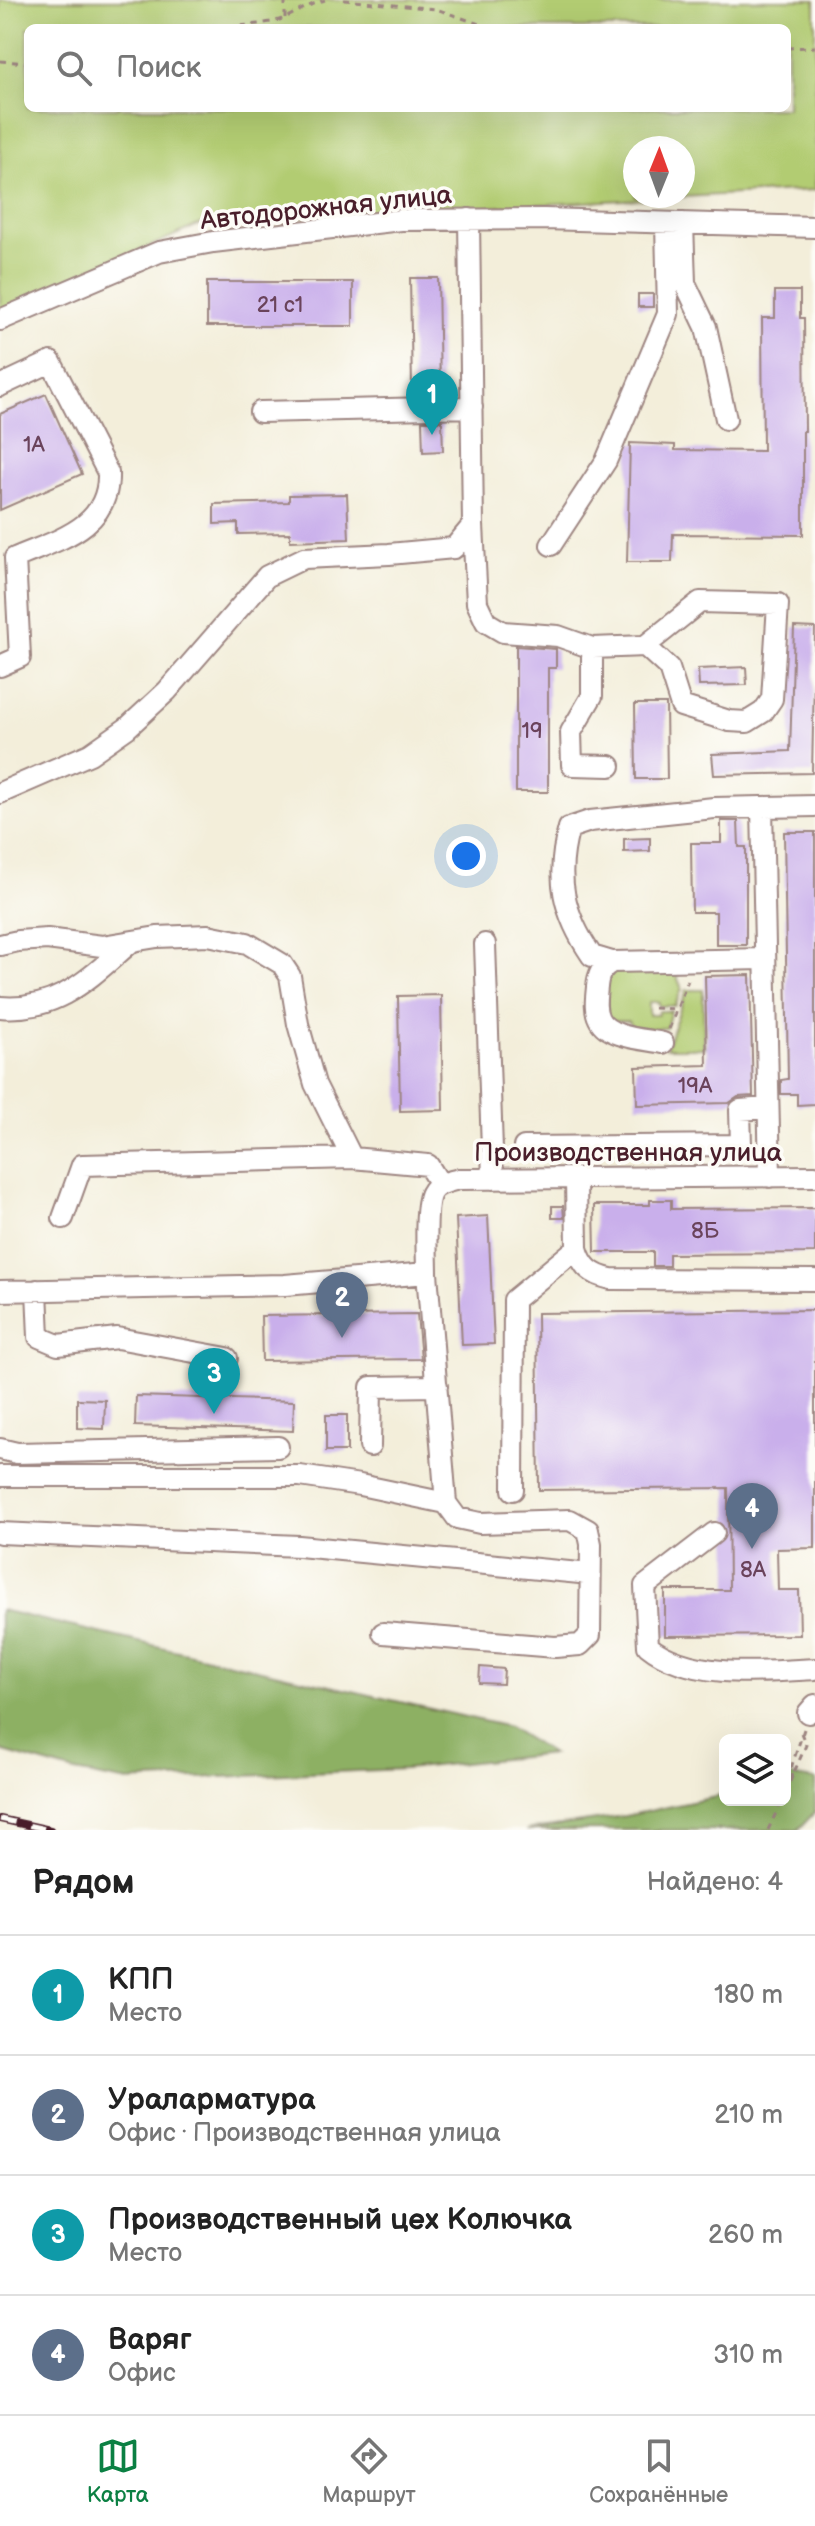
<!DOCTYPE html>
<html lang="ru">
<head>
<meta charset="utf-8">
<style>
	body { margin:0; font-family:"Balsamiq Sans",sans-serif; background:#f6f6f6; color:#222 }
	.controls { position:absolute; right:24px; bottom:24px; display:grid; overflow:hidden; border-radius:12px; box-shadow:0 8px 32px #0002 }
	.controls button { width:72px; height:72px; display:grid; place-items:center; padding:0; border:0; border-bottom:2px solid #e0e0e0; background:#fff; color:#222; font:40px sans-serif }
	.compass { position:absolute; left:623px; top:136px; width:72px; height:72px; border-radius:50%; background:#fff; box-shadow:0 8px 32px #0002; rotate:1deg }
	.you { position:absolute; left:466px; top:856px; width:28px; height:28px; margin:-20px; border:6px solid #fff; border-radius:50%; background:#1a73e8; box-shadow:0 0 0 12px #1a73e833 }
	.badge { display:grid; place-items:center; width:52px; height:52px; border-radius:50%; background:#0b8043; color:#fff; font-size:26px; font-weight:700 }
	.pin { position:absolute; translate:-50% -66px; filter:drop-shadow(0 2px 4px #0008) }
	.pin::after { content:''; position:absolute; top:42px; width:28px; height:24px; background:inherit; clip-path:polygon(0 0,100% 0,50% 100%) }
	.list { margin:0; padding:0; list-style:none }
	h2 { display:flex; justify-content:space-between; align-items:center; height:104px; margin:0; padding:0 32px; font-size:34px }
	h2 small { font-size:26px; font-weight:400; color:#767676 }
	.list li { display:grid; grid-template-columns:52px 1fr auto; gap:24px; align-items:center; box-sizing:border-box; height:120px; padding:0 32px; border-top:2px solid #e0e0e0 }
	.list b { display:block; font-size:30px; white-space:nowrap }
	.list p { margin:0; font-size:26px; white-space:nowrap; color:#767676 }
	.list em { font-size:26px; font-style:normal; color:#767676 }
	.icon { flex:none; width:44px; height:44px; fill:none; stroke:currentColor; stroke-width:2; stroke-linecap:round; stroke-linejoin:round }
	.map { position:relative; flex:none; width:815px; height:1830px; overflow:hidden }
	.search { position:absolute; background:#fff; box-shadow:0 8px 32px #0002; left:24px; right:24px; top:24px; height:88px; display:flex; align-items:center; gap:20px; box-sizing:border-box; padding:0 28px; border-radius:12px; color:#767676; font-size:30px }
	.sheet { height:584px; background:#fff }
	nav { display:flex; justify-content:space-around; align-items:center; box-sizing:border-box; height:112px; border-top:2px solid #e0e0e0; background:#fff; font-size:22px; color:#767676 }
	nav a { display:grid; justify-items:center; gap:4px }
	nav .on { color:#0b8043 }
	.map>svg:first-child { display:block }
	.green { fill:#b2cc72; stroke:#7e764e; stroke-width:2; fill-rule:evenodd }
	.forest { fill:#8db064; stroke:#6c6848; stroke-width:2 }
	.building { fill:#c9afeb }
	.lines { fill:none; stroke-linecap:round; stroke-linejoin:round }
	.minor-casing { stroke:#9e8682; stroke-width:24 }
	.path { stroke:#9e8682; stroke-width:3; stroke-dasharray:6 6; stroke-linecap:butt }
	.minor { stroke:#fff; stroke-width:20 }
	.rail-casing { stroke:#4a1f2b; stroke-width:8 }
	.rail { stroke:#fdfcf7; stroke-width:5; stroke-dasharray:15; stroke-linecap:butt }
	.labels { text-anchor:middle; stroke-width:7; stroke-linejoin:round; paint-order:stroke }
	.number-label { font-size:22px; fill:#6a435b }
	.street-label { font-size:26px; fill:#4a1f2b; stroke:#fdfcf7 }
</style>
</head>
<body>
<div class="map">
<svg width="815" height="1830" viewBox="0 0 815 1830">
	<rect width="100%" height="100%" fill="#fdfcf7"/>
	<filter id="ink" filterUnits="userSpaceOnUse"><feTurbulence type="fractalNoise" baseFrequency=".0125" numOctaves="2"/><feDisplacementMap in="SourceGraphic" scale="16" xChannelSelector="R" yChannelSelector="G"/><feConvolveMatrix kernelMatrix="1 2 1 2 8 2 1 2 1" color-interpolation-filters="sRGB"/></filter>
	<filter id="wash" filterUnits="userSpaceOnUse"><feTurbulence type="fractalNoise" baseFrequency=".006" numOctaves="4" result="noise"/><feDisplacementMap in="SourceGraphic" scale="32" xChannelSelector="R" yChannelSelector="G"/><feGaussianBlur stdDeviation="1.8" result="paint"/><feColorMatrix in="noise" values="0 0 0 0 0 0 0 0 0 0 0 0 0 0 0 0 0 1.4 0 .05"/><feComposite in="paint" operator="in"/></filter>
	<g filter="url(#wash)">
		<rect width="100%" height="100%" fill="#f3eeda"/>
		<!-- green -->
		<path class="green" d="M0,0h815v190l-610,32 -205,90zM28,28h759v80h-759zM635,148h48v48h-48z
			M612,968l66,1v10l4,10 -7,17h-16v-4h-10v13h9l1,-4h12l-5,17 -34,1 -4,-8h-16l-9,-5 1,-35z
			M687,990h16l1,58h-38z"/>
		<!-- forest -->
		<path class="forest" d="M0,1610l509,117 43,27 -147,15 -282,12 -48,-9 -75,-21z
			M785,1775l30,5v32l-17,18h-272l99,-14 100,-21v5h60z"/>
		<g id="blocks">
			<!-- building -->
			<path class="building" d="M410,278h28l2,111h-28z
				M207,282h146v44h-146z
				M775,291h25v27h4l1,113h-2v104l-130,-1 -1,28h-45l3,-119 45,2v5l88,1 -1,-133h13z
				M638,294h15v13h-15z
				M46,394l36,80 -82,36v-96z
				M422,421h20l1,30 -20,1z
				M347,494l2,45 -59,2v-8l-52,1v-11l-24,1v-20l75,-2v-7z
				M794,627l21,1 -3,145 -98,2 -2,-21 78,-3z
				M516,646l40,3v19h-8v124h-32z
				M746,667l1,18 -48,1 -1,-17z
				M635,704h31l1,75h-31z
				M721,821h17l1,26h7v98h-30v-33h-24l-1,-69h30z
				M784,832h31v272l-18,1v-11h-16v-14l7,-1z
				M650,838v13l-26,1v-13z
				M750,975l3,121 -15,1 -9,6 -92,2 -1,-38 71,-2 -2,-89z
				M441,995l2,115 -43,1 -2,-115z
				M650,1200h21v9l144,-1v45l-146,1v12h-16v-14h-58l-1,-47h56z
				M552,1206h11l1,12h-12z
				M488,1216l6,128 -32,1 -6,-127z
				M815,1310v238l-38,1 1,41h21l1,45 -135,1v-46h64l-1,-102 -189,2 -2,-177z
				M417,1314l4,45 -159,2 -1,-45z
				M136,1396l158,5 -1,30 -158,-5z
				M77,1399l28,1 -1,29 -27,-1z
				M326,1415h21v36h-21z
				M480,1667l24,2 -1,15 -24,-1z"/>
		</g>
	</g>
	<g filter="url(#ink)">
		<use href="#blocks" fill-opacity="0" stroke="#9e8682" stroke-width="2"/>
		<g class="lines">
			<!-- minor casing -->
			<g class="minor-casing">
				<path id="minor" d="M683,223l2,60 21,44 20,92
					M0,320l159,-68 54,-10 188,-22 143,-1 271,8
					M0,386l51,-24 57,111c2,55 -51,67 -93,85l5,99 -20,9
					M260,412l212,-5
					M473,525l4,78 9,19 17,10 55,4 34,12 53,-2 24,22 12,38 48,15 18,1 16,-10 9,-13 6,-95 -78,-2 -55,44
					M551,545l55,-84 62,-147 -2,-91
					M592,648v48l-21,36 1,33 38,1
					M0,793l90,-39 37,-26 40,-37 100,-115 37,-18 85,-4 65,-6 19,-23 -4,-306
					M762,807l8,370
					M485,944l8,235
					M0,945l18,-4 29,-2 55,7 55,-9 51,-2 39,8 35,21 8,12 8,48 17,60 37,74 76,7 12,19
					M765,959l-153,3 -20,-6c-29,-42 -37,-79 -23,-128l21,-7 124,-13 101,-2
					M612,962c-11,6 -14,13 -15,25 -1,11 -3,22 2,32 9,19 46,20 64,24
					M0,1007c58,5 89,-29 130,-64
					M524,1147l217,-2 -1,-35 28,-2
					M576,1180l1,68c5,19 15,27 34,31l204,1
					M63,1218l19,-53 270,-7
					M427,1273c0,-17 -3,-67 4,-80 5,-10 18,-11 28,-14l356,-3
					M37,1290l2,47 19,8 59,-7 110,20
					M0,1291l285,-6 142,-12 19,230 11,15 23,5 90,-3 18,10 3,14 -1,91 -10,10 -25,2 -172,-14
					M370,1446l1,-59 66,-1
					M0,1449l17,4 261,-6
					M0,1476h300l60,9 86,18
					M513,1490l1,-190 63,-52
					M0,1533l299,13 291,28
					M714,1533l-69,53 3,60c42,34 117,26 167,23
					M808,1713l7,-8"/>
			</g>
			<!-- path -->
			<path class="path" d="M344,0l92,9 55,19
				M285,18v-18
				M229,28c17,-4 36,-3 53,-9 15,-6 27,-15 43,-19
				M787,48l28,-1
				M0,61l28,2
				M654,1008l22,1
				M669,1029l19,-49
				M791,1780l1,-15 12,-36
				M785,1793l21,-48 -5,-12
				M768,1830l14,-30"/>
			<!-- minor -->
			<use href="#minor" class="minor"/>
			<!-- rail casing -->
			<g class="rail-casing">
				<path id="rail" d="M0,1819l50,11"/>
			</g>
			<!-- rail -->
			<use href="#rail" class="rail"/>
		</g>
	</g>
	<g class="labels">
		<!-- number labels -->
		<g class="number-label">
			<text x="280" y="312">21 с1</text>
			<text x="34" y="452">1А</text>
			<text x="532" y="738">19</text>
			<text x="695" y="1093">19А</text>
			<text x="705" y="1238">8Б</text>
			<text x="753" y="1577">8А</text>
		</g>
		<!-- street labels -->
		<g class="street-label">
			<text transform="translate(326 207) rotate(-6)" y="9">Автодорожная улица</text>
			<text x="628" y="1161">Производственная улица</text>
		</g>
	</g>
</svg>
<div class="controls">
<button><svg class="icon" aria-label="layers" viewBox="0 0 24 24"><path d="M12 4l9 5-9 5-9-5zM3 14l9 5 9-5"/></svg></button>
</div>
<svg class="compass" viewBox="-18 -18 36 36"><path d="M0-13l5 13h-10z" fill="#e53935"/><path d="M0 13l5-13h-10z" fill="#767676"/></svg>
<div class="you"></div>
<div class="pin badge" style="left:432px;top:435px;background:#0f9aa8">1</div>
<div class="pin badge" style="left:342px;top:1338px;background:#5c6f8a">2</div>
<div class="pin badge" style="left:214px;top:1414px;background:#0f9aa8">3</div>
<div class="pin badge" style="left:752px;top:1549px;background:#5c6f8a">4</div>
<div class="search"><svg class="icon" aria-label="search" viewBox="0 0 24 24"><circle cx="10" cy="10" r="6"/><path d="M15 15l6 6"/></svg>Поиск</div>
</div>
<section class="sheet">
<h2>Рядом<small>Найдено: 4</small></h2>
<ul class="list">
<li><span class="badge" style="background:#0f9aa8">1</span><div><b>КПП</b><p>Место</p></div><em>180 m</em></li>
<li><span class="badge" style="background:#5c6f8a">2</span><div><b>Ураларматура</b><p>Офис · Производственная улица</p></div><em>210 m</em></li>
<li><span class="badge" style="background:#0f9aa8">3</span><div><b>Производственный цех Колючка</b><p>Место</p></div><em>260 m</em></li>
<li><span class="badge" style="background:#5c6f8a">4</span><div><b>Варяг</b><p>Офис</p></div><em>310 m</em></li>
</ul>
</section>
<nav>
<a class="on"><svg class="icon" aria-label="map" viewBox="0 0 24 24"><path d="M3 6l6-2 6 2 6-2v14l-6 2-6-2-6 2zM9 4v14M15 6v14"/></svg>Карта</a>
<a><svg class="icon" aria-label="directions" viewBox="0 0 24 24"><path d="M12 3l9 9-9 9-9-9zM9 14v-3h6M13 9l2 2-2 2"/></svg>Маршрут</a>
<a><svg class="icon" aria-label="saved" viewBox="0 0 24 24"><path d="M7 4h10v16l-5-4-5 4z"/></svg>Сохранённые</a>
</nav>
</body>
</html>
